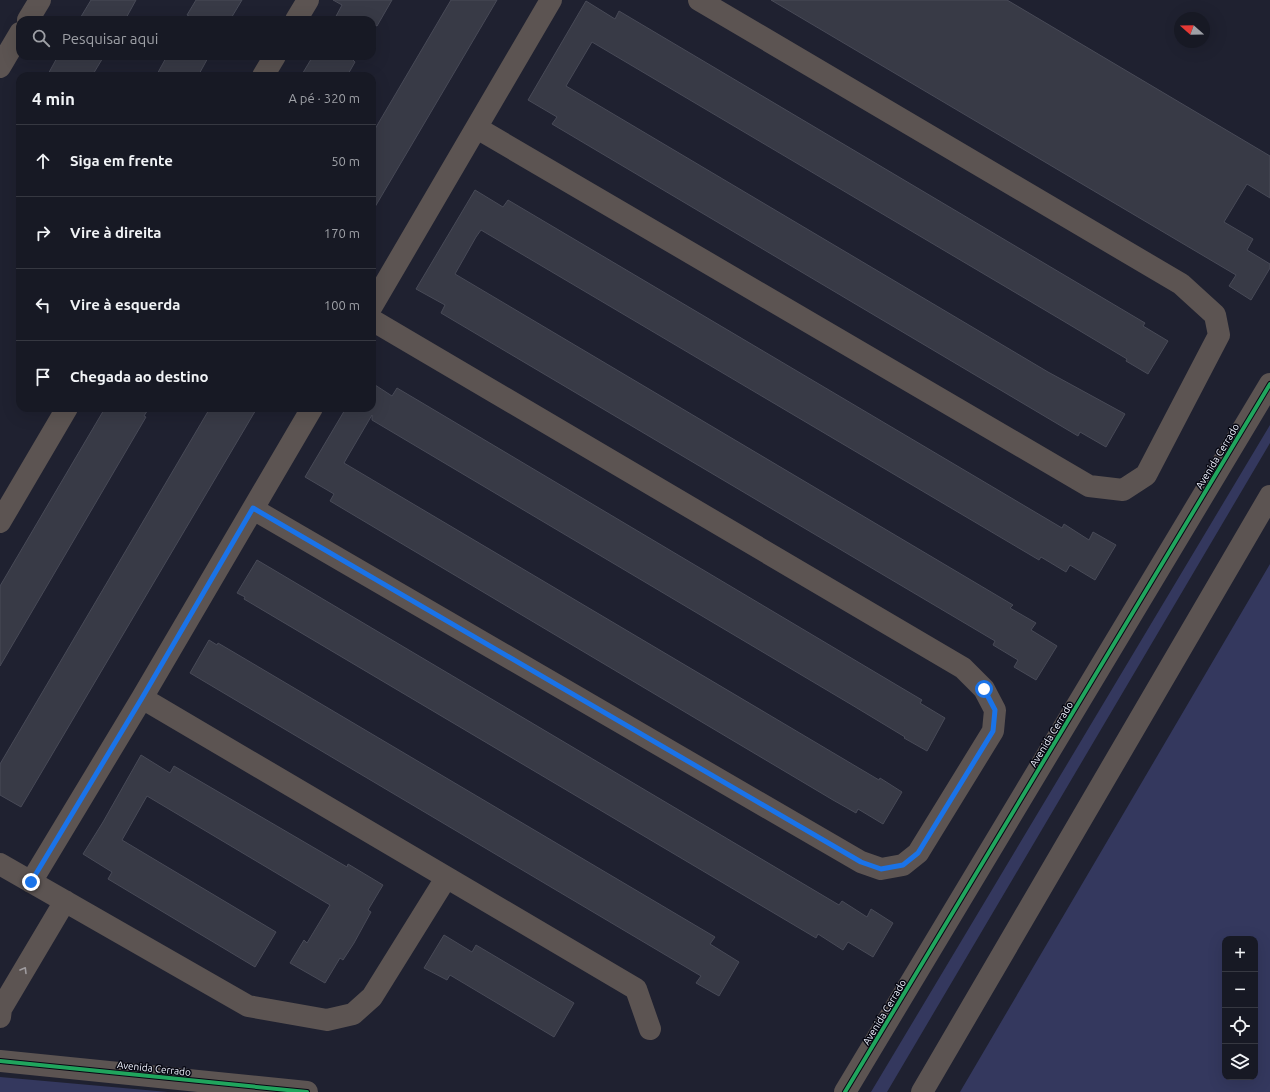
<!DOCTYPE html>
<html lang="pt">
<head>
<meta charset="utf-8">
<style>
	body { margin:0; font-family:Ubuntu,sans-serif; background:#20222c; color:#f1f3f6 }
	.controls { position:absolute; right:12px; bottom:12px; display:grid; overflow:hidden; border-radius:8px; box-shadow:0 4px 16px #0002 }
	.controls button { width:36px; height:36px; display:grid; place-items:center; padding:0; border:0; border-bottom:1px solid #363841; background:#171924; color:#f1f3f6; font:20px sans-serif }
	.compass { position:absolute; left:1174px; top:12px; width:36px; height:36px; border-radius:50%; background:#171924; box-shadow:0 4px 16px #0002; rotate:290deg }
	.stop { position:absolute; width:12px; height:12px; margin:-9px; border:3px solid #1a73e8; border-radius:50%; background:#fff }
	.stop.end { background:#1a73e8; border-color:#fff; box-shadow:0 1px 4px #0008 }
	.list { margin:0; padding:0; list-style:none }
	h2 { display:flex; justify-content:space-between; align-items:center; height:52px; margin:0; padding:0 16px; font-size:17px }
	h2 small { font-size:13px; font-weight:400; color:#9ea0a6 }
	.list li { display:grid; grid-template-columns:26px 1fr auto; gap:12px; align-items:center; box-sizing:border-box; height:72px; padding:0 16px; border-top:1px solid #363841 }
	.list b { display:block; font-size:15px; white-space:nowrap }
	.list em { font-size:13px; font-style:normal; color:#9ea0a6 }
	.icon { flex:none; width:22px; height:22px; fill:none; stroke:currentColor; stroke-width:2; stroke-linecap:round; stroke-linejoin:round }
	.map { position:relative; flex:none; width:1270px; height:1092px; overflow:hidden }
	.search { position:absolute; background:#171924; box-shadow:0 4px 16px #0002; left:16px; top:16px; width:360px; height:44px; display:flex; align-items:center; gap:10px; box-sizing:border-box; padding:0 14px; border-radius:12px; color:#9ea0a6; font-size:15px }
	.panel { position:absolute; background:#171924; box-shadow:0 4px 16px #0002; left:16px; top:72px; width:360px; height:340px; border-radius:12px }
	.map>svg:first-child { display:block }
	.green { fill:#34385e; fill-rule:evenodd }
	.building { fill:#383a46; stroke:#484a57 }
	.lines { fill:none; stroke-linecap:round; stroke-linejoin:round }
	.minor { stroke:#5c5452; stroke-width:22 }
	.cycleway-casing { stroke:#070813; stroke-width:6 }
	.cycleway { stroke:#20a55d; stroke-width:4 }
	.oneway { stroke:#9f9c9f }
	.route { stroke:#1a73e8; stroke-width:5 }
	.labels { text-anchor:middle; stroke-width:3; stroke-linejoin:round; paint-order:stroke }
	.street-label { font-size:10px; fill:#f0f3fe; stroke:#070813 }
</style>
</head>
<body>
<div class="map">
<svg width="1270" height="1092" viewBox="0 0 1270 1092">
	<rect width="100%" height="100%" fill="#1f2130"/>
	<!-- green -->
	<path class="green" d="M1270,425v18l-383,649h-16z
		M1270,564v528h-310zM1225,939h30v138h-30z
		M0,1077l168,15h-168z"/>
	<!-- building -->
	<path class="building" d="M91,0h45l-11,20h-46z
		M196,0h46l-12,20h-43l2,-4 -2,-1z
		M333,0h59l-15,26 -2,-1 -3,5v-10h-38l8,-15z
		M451,0h46l-125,212v-78z
		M771,0h236l263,156v42l-23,-14 -23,38 29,17 -6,11 23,14v4l-19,32 -22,-14 7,-11z
		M586,1l29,18 4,-8 526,312 -2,3 25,15 -20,33 -22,-13 1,-2 -67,-40 -468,-277 -26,44 482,286 77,42 -19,33 -26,-15 -2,4 -526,-312 5,-7 -29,-17z
		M58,56h46l-12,20h-45z
		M167,56h42l-11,20h-42z
		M313,56h43l-3,4 2,2 -8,14h-46z
		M475,190l28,17 5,-7 554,328 2,-4 25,16 4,-8 23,13 -21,35 -25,-15 -4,7 -25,-15 -2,3 -558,-330 -5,7 -21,37 558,331 -3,3 26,15 -5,7 26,16 -21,34 -22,-13 4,-7 -25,-15 2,-4 -554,-328 4,-8 -29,-16z
		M372,383l20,13 5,-8 22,13 481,286 22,13 -2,3 25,15 -18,33 -23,-13 1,-1 -53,-32 -480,-285v-5l-24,41 -4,7 535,317 1,-2 22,14 -19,32 -25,-15 -2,4 -23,-13 -503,-299 4,-7 -29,-17 41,-69h26z
		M105,408h44l-5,8 2,1 -146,249v-80z
		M210,408h47l-236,399 -21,-12v-31z
		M257,560l582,345 3,-4 25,16 4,-8 22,14 -20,34 -25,-15 -5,8 -25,-16 -2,4 -572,-339 1,-2 -8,-4z
		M209,640l8,5 1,-2 17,10 480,284 -5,7 29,18 -20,34 -23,-13 5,-7 -511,-303z
		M141,755l29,18 4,-7 173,101 1,-3 35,21 -15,25 3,2 -17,31 -11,17 -3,-2 -15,25 -35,-20 14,-23 3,3 23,-38 -183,-109 -25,44 154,92 -21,35 -147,-88 4,-7 -29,-18 20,-32z
		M444,935l28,17 4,-7 98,58 -20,34 -104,-62 -3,5 -23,-12z"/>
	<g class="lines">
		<!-- minor -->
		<path class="minor" d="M28,20l12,-20
			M296,20l12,-20
			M0,67l20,-34
			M263,76l12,-20
			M477,128l612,358 34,4 23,-15 73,-140 -4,-20 -34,-31 -482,-284
			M372,306l179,-306
			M253,509l608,353 20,7 22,-4 15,-12 75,-122 2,-21 -11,-21 -21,-21 -591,-348
			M0,522l67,-114
			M142,698l494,291 14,40
			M0,864l248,142 79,14 26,-6 19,-17 74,-119
			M31,882l111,-184 170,-290
			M0,1017l1,-8 64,-108
			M0,1061l307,31
			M845,1092l425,-708
			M922,1092l348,-596"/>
		<!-- cycleway casing -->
		<g class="cycleway-casing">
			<path id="cycleway" d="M0,1061l307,31
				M845,1092l425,-708"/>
		</g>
		<!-- cycleway -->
		<use href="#cycleway" class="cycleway"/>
	</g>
	<!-- one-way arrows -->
	<defs><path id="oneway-chevron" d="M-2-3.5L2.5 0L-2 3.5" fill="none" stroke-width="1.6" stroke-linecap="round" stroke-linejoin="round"/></defs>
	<use class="oneway" href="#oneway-chevron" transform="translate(24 970) rotate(-59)"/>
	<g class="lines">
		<!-- route -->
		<path class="route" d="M31,882l111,-184 111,-190 608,354 20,7 22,-4 15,-12 75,-122 2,-21 -11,-21"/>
	</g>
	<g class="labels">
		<!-- street labels -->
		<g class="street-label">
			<text transform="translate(1217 456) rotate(-59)" y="4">Avenida Cerrado</text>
			<text transform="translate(1051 734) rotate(-59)" y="4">Avenida Cerrado</text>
			<text transform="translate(884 1012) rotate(-59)" y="4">Avenida Cerrado</text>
			<text transform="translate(154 1068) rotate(6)" y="4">Avenida Cerrado</text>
		</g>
	</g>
</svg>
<div class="controls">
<button>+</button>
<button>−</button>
<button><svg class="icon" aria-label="locate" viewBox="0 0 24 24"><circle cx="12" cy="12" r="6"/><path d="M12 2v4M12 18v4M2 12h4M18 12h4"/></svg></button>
<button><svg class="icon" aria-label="layers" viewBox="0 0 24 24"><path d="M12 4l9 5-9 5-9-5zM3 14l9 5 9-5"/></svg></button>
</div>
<svg class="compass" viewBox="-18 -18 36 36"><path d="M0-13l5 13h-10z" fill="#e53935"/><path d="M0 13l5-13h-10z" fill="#9ea0a6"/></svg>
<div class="stop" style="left:984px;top:689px"></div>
<div class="stop end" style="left:31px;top:882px"></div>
<div class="search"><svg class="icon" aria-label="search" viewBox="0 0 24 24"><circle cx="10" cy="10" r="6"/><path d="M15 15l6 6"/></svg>Pesquisar aqui</div>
<section class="panel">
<h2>4 min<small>A pé · 320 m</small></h2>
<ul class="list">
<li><svg class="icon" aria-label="ahead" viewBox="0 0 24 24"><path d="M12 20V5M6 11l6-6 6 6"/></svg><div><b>Siga em frente</b></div><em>50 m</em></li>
<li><svg class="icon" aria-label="right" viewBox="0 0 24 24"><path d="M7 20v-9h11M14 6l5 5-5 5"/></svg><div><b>Vire à direita</b></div><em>170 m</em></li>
<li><svg class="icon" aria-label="left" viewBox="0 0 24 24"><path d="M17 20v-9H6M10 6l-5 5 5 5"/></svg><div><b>Vire à esquerda</b></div><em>100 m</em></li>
<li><svg class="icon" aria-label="arrive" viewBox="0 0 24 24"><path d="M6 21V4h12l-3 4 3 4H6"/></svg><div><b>Chegada ao destino</b></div></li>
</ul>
</section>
</div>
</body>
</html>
